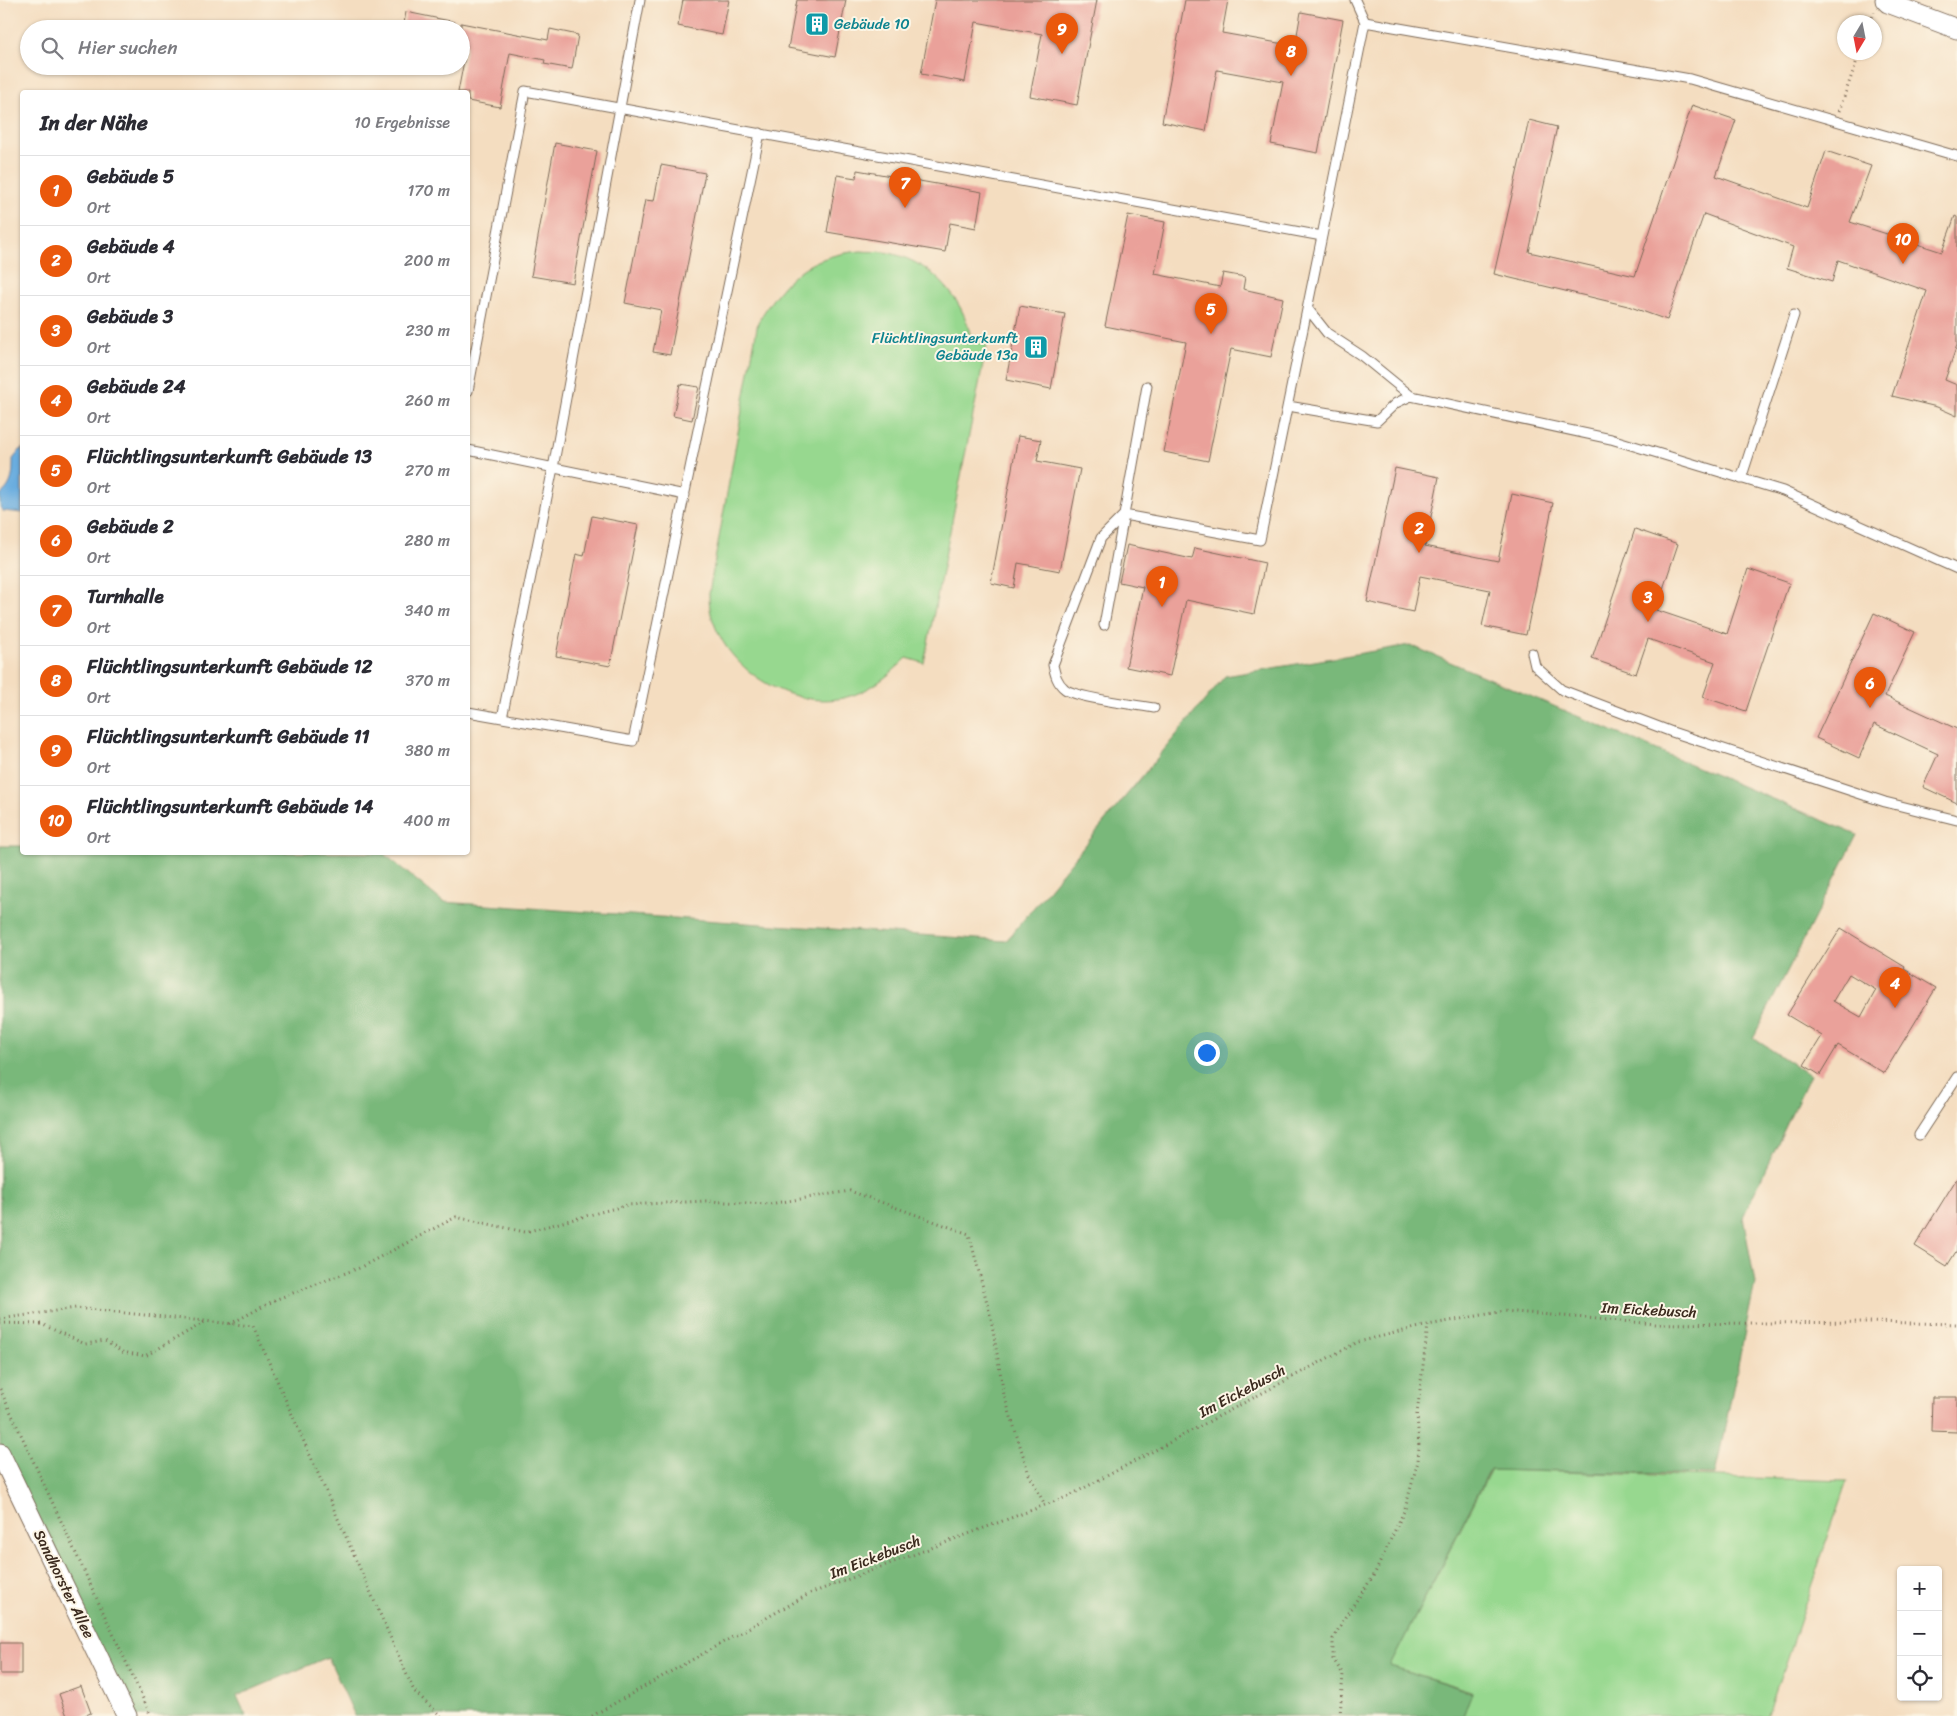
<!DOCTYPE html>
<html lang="de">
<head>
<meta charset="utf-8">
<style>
	body { margin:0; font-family:Sriracha,sans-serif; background:#f2f2f3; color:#2b2b33 }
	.controls { position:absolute; right:15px; bottom:15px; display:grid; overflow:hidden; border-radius:5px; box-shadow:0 1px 4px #0004 }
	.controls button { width:45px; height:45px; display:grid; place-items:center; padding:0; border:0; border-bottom:1px solid #e1e1e2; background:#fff; color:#2b2b33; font:25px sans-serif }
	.compass { position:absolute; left:1837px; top:15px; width:45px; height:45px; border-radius:50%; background:#fff; box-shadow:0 1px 4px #0004; rotate:190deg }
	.you { position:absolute; left:1206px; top:1052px; width:18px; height:18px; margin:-12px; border:4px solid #fff; border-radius:50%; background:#1a73e8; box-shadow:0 0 0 8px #1a73e833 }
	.badge { display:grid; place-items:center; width:32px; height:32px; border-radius:50%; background:#ea580c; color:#fff; font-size:16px; font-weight:700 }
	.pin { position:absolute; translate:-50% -41px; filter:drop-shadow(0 1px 2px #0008) }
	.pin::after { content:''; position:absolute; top:26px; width:18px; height:15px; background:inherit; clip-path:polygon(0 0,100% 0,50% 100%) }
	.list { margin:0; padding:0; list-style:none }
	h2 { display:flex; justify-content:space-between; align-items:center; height:65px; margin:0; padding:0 20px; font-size:21px }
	h2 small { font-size:16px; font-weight:400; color:#7c7c81 }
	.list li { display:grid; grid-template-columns:32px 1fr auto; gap:15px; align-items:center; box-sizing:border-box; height:70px; padding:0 20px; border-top:1px solid #e1e1e2 }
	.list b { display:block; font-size:19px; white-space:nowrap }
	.list p { margin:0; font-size:16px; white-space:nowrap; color:#7c7c81 }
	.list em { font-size:16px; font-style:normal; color:#7c7c81 }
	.icon { flex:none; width:28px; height:28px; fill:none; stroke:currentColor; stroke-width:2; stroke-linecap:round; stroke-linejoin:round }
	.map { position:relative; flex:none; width:1957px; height:1716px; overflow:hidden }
	.search { position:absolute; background:#fff; box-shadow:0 1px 4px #0004; left:20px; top:20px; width:450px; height:55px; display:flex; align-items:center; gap:12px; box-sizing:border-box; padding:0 18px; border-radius:28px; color:#7c7c81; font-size:19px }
	.panel { position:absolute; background:#fff; box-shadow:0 1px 4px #0004; left:20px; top:90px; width:450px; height:765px; border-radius:5px }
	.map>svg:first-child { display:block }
	.green { fill:#97d88f; stroke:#698156 }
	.forest { fill:#79b87a; stroke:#5a714c }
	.water { fill:#6aaddf; stroke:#526c7e }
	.building { fill:#eaa19a; fill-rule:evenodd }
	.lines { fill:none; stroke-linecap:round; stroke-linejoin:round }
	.service-casing { stroke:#7c6957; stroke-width:11 }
	.minor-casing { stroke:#7c6957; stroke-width:21 }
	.path { stroke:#7c6957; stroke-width:3; stroke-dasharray:1 4; stroke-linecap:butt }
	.service { stroke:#fff; stroke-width:9 }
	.minor { stroke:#fff; stroke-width:19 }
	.labels { text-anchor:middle; stroke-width:4; stroke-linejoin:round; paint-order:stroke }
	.culture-label { font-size:15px; fill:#0d838f; stroke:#fcf5e5; text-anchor:start }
	.street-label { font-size:15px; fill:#3b2a1e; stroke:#fcf5e5 }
</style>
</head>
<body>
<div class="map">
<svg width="1957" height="1716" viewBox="0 0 1957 1716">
	<rect width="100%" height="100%" fill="#fcf5e5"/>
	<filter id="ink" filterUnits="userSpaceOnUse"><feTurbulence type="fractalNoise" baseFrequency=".02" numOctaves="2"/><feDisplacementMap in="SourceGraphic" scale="10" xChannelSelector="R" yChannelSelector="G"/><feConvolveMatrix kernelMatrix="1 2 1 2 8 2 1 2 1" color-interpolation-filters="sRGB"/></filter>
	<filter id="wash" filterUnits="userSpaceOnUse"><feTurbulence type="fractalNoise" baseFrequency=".0096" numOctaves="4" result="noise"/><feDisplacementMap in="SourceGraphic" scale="20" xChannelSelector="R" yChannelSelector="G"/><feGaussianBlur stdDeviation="1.12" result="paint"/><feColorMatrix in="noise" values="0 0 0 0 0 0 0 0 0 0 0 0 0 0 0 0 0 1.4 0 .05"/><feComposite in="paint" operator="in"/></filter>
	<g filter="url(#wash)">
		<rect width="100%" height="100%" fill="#f4ddc0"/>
		<!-- green -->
		<path class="green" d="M861,251c7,1 15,0 23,1 44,7 80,44 87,87l16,5 -63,319 -17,-5c-19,18 -37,34 -64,40 -51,11 -112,-26 -129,-75 -4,-9 -5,-20 -5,-30l49,-271c27,-45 49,-66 103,-71z
			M1491,1470l356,11 -80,235h-304l9,-25 -82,-25z"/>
		<!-- forest -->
		<path class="forest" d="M1410,645l447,190 -104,203 57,37 -67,142 12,66 -40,192 -225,-5 -100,196 82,26 -9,24h-1108l-27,-59 -91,39 9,20h-122l-124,-267v-603h22v6l361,1 60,49 563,39 219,-265z"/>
		<!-- water -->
		<path class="water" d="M22,448v65l-19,-2 -3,-5v-11c13,-10 13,-21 13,-36z"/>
		<g id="blocks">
			<!-- building -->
			<path class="building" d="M683,0h46l-7,35 -44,-9z
				M797,0h49l-11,57 -47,-9z
				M935,0h162l-20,105 -47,-9 12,-62 -66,-12 -11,60 -44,-8z
				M1185,0h43l-6,33 73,13 6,-34 42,8 -25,133 -47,-9 12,-62 -66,-12 -11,61 -44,-9z
				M406,12l49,10 -1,7h-51z
				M461,23l87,17 2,-11 28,6 -6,34 -28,-5 1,-4 -35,-7 -10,54 -32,-6v-9h-10l9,-47 -6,-1z
				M1692,105l44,15 -20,56 91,32 19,-57 45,15 -21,56 92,30 13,-36 2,1v128l-12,35 12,5v31l-20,-9 -45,-11 35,-105 -89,-31 -6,22 -45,-14 6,-21 -89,-33 -37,106 -39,-14 -134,-32 35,-154 28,7 -28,125 106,24z
				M555,143l42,8 -24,132 -42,-7z
				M661,165l44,8 -35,182 -17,-3 8,-42 -36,-7 20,-103 9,1z
				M857,170l125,22 -6,36 -26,-5 -5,29 -118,-20 10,-57 19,3z
				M1128,215l37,7 -10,52 65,13 3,-14 22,4 -2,12 40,9 -12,59 -40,-8 -23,112 -44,-9 22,-110 -81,-16z
				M1020,306l45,8 -14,75 -45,-9z
				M680,384l19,3 -7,33 -19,-4z
				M1018,436l23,4 -4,21 43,8 -20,102 -42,-8 -4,25 -23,-5z
				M1395,468l44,9 -14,69 73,15 14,-67 41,9 -27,132 -44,-9 8,-36 -70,-14 -7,36 -46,-10z
				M592,516l46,9 -28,141 -54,-10 20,-102 8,2z
				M1635,529l43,15 -22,66 71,24 21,-65 41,14 -43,128 -43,-14 12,-35 -67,-23 -12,35 -44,-15z
				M1127,545l65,14 3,-11 70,15 -11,51 -68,-14 -16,76 -44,-9 17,-80 -24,-5z
				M1874,613l41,19 -30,64 72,33v74l-34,-16 15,-33 -64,-30 -15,34 -43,-20z
				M1841,928l64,39 -1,2 32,19 -52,85 -46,-28 -18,30 -16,-10 18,-29 -35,-21zM1849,974l27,16 -15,27 -28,-16z
				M1957,1178v72l-10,16 -32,-20z
				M1932,1397h25v35l-26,-1z
				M0,1643h21v31h-21z
				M81,1686l10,27 -8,3h-16l-8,-22z"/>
		</g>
	</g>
	<g filter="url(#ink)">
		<use href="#blocks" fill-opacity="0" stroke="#7c6957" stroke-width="1"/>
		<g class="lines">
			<!-- service casing -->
			<g class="service-casing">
				<path id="service" d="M1355,0l10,22 325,57 267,77
					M1308,309l19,24 35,23 49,40
					M1147,386l-23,129 136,25 62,-304
					M468,391l57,-300 797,145 43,-214
					M1288,406l89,15 19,-18 15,-7 200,43 172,52 174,78
					M468,450l217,45
					M1741,479l53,-164
					M1124,515l-23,23 -48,127c2,9 4,18 12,24 11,9 72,16 89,19
					M1104,625l20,-110
					M1532,653l3,13 27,24 110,42 213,70 72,18
					M468,712l165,29 127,-608
					M502,718l51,-250 87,-468
					M1919,1135l38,-58"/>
			</g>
			<!-- minor casing -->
			<g class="minor-casing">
				<path id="minor" d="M1885,0l3,3 69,26
					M0,1453l127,263"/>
			</g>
			<!-- path -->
			<path class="path" d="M1871,22l3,-10
				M1839,111l21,-59
				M0,1319l76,-11 177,18 161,365 27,25
				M0,1323l41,1 44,20 20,-3 17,11 23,4 60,-34
				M230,1324l47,-25 82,-31 97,-51 69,15 102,-27 79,-4 63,3 81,-13 119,43 22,84 13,77 25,79 16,31
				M0,1389l151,327
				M592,1716l217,-122 260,-98 289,-154 70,-17 76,-14 152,13 213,-2 88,2
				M1340,1716l3,-42 -10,-15v-20l12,-22 29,-42 31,-66 13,-48 1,-15 -2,-32 11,-89"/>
			<!-- service -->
			<use href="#service" class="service"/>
			<!-- minor -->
			<use href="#minor" class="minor"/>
		</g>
	</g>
	<!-- icons -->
	<defs>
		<g id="building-square" transform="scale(1.25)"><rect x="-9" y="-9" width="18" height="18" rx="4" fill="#0f9aa8" stroke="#fcf5e5"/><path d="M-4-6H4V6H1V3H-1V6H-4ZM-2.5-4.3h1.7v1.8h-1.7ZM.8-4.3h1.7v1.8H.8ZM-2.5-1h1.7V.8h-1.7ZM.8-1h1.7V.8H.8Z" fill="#fff"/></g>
	</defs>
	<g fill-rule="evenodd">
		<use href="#building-square" x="817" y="24"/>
		<use href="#building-square" x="1036" y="347"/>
	</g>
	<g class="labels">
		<!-- culture labels -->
		<g class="culture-label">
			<text x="834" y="29">Gebäude 10</text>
			<text x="1018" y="343" text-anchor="end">Flüchtlingsunterkunft<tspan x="1018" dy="17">Gebäude 13a</tspan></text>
		</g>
		<!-- street labels -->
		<g class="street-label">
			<text transform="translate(1649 1310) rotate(3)" y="5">Im Eickebusch</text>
			<text transform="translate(1242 1391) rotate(-28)" y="5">Im Eickebusch</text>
			<text transform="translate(875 1557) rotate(-21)" y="5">Im Eickebusch</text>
			<text transform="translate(64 1584) rotate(64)" y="5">Sandhorster Allee</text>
		</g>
	</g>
</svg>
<div class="controls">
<button>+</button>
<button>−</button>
<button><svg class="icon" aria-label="locate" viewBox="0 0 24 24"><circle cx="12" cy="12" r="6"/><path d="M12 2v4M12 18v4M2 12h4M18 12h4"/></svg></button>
</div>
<svg class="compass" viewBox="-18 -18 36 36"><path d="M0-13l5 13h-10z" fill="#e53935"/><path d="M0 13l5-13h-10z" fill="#7c7c81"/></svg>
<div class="you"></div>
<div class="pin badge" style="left:1162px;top:607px">1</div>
<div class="pin badge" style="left:1419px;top:553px">2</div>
<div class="pin badge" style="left:1648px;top:622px">3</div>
<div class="pin badge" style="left:1895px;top:1008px">4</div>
<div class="pin badge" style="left:1211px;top:334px">5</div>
<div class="pin badge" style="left:1870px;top:708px">6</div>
<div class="pin badge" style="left:905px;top:208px">7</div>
<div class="pin badge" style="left:1291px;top:76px">8</div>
<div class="pin badge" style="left:1062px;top:54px">9</div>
<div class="pin badge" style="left:1903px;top:264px">10</div>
<div class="search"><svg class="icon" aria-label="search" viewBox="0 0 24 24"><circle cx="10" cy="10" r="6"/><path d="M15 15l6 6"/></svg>Hier suchen</div>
<section class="panel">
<h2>In der Nähe<small>10 Ergebnisse</small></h2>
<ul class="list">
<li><span class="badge">1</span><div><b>Gebäude 5</b><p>Ort</p></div><em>170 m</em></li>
<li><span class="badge">2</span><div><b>Gebäude 4</b><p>Ort</p></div><em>200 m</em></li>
<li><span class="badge">3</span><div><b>Gebäude 3</b><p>Ort</p></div><em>230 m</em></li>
<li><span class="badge">4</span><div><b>Gebäude 24</b><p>Ort</p></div><em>260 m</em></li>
<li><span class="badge">5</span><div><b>Flüchtlingsunterkunft Gebäude 13</b><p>Ort</p></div><em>270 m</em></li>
<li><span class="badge">6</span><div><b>Gebäude 2</b><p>Ort</p></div><em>280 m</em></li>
<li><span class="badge">7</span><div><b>Turnhalle</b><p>Ort</p></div><em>340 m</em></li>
<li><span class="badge">8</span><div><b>Flüchtlingsunterkunft Gebäude 12</b><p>Ort</p></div><em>370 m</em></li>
<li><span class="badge">9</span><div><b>Flüchtlingsunterkunft Gebäude 11</b><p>Ort</p></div><em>380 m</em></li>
<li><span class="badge">10</span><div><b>Flüchtlingsunterkunft Gebäude 14</b><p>Ort</p></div><em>400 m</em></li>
</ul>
</section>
</div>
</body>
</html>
